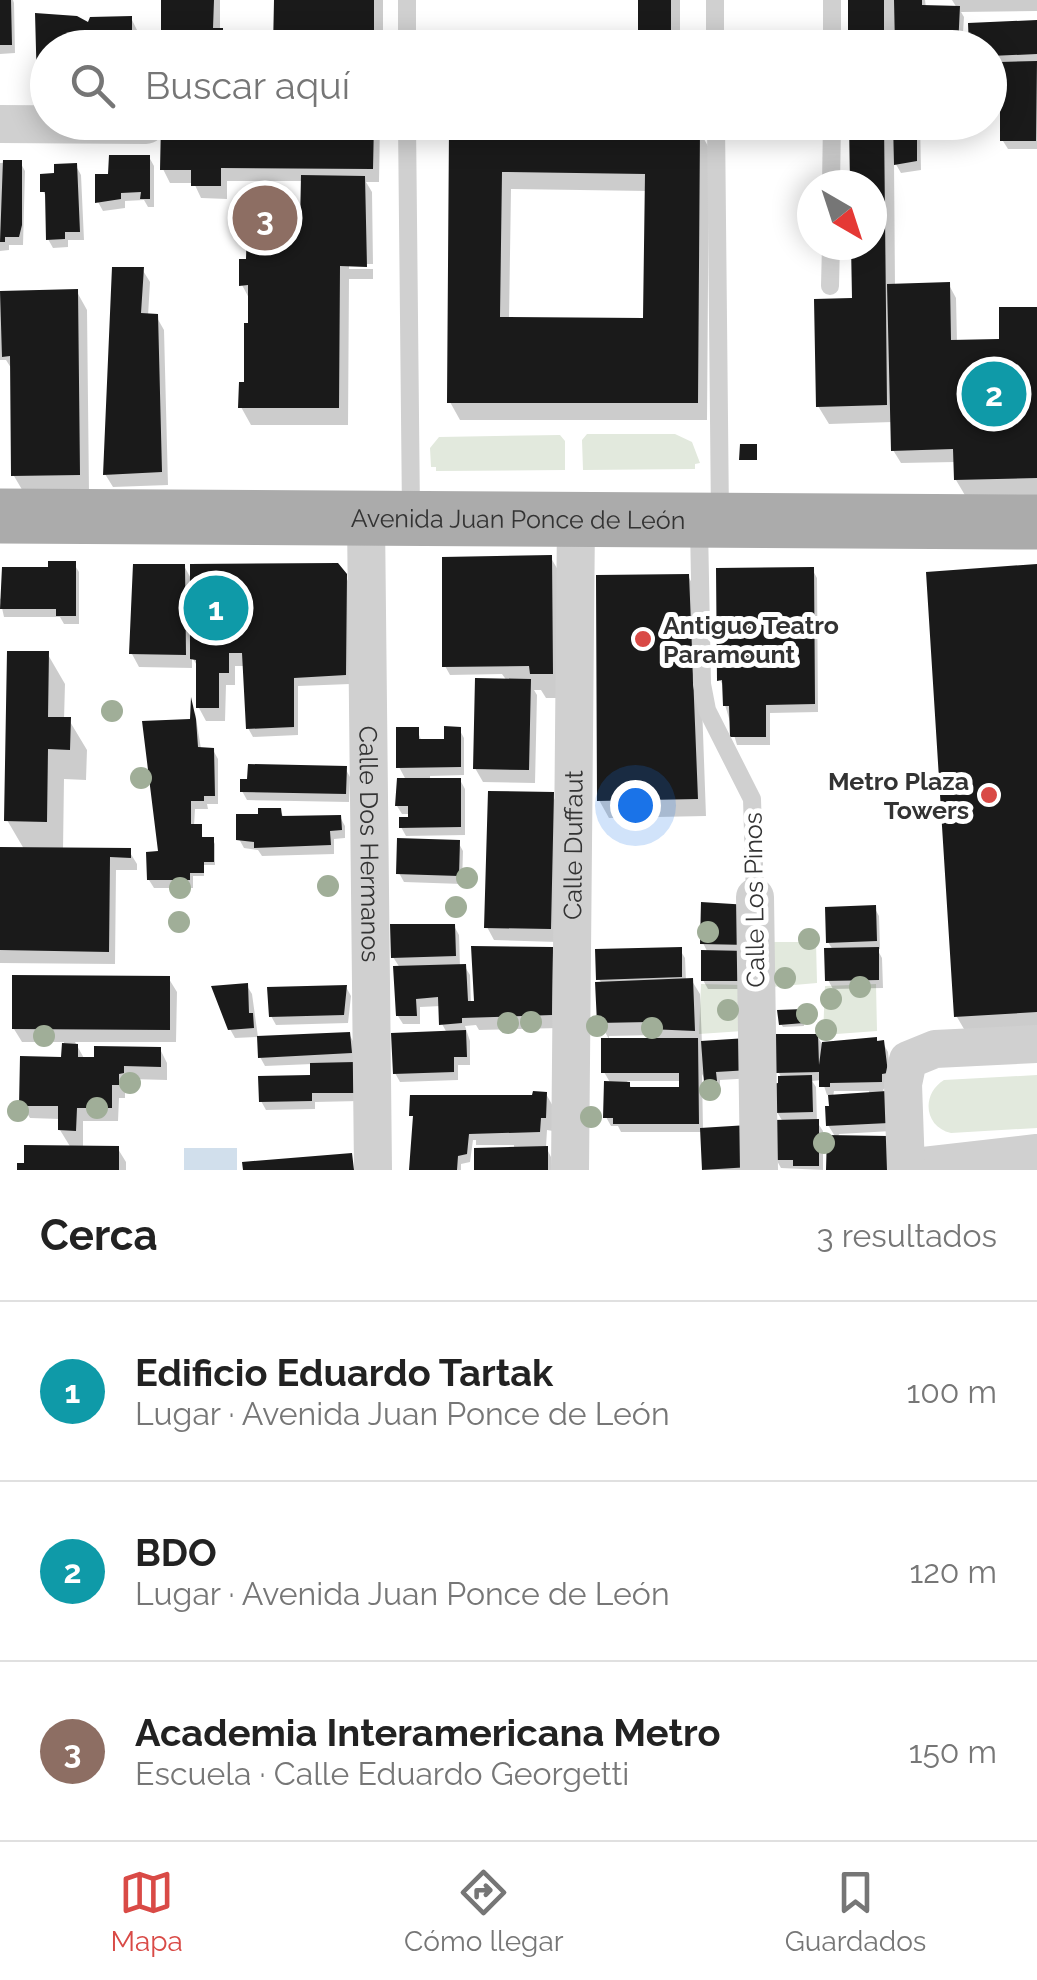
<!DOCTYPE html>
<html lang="es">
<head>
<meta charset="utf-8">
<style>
	body { margin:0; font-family:Raleway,sans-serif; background:#f2f2f2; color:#222 }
	.compass { position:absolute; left:797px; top:170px; width:90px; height:90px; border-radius:50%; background:#fff; box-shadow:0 5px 25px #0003; rotate:141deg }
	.you { position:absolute; left:635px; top:805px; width:35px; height:35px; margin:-25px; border:8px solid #fff; border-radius:50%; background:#1a73e8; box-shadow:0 0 0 15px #1a73e833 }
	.badge { display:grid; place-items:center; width:65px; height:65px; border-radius:50%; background:#d94a46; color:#fff; font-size:32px; font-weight:700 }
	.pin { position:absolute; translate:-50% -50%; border:5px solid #fff; box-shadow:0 2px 10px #0006 }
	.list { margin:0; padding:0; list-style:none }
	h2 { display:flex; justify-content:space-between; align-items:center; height:130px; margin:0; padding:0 40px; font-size:42px }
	h2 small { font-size:32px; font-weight:400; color:#767676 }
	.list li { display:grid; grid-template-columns:65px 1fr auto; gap:30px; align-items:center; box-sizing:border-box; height:180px; padding:0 40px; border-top:2px solid #e0e0e0 }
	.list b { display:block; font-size:38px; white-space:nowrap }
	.list p { margin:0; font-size:32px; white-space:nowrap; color:#767676 }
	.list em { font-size:32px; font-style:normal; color:#767676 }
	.icon { flex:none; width:55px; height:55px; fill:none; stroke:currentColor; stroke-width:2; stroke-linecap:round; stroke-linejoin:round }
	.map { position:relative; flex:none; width:1037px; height:1170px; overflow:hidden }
	.search { position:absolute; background:#fff; box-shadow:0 5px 25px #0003; left:30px; right:30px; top:30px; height:110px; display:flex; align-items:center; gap:25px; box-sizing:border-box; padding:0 35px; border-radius:55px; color:#767676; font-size:38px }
	.sheet { height:670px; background:#fff }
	nav { display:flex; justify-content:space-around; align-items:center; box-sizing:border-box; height:140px; border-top:2px solid #e0e0e0; background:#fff; font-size:28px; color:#767676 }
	nav a { display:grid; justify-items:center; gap:5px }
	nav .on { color:#d94a46 }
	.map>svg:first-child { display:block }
	.green { fill:#e2e9dd }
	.water { fill:#d1dfec }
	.shadow { fill:#0003; fill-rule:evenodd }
	.building { fill:#1a1a1a; fill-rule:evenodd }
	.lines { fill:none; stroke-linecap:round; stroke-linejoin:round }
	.service { stroke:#d0d0d0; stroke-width:18 }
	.minor { stroke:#d0d0d0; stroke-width:38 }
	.primary { stroke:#ababab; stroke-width:55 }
	.tree { fill:#a0ae98 }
	.poi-dot { fill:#d94a46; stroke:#fff; stroke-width:4 }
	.labels { text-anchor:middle; stroke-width:10; stroke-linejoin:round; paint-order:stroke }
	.street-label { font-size:25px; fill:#333; stroke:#fff }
	.poi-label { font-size:25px; font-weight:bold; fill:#333; stroke:#fff; text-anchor:start }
</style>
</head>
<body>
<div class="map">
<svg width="1037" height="1170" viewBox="0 0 1037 1170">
	<rect width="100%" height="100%" fill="#fff"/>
	<!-- green -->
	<path class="green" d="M587,434h88l17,8 8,21 -5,1v5l-112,1 -1,-30z
		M560,435l5,6v29l-129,1v-4h-5l-1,-19 9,-11z
		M771,942h45l1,41 -46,4z
		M701,984l43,1 -1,46 -44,3z
		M876,984l1,47 -54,4 2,-49z
		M1037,1075v53l-86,5c-27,-6 -30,-39 -7,-53z"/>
	<!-- water -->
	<path class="water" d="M184,1148h53v22h-53z"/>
	<!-- shadow -->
	<path class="shadow" d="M0,0h13l1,3 1,50 -15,1z
		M164,0h56v31l10,17h-66z
		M277,0h106v48h-107z
		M641,0h39v48h-39z
		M850,0h75l1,8h31l-5,-8h85v11l-76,1 3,5 -2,31h-63l-6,-10v10h-42z
		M38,16l51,10 42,-8 7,14v16h-90v56l-7,-12z
		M1037,23v126h-29l-5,-8 -1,-72h-12v-21z
		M163,122h217l-1,60h-13l6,10 1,72h-24v5h24v10h-24l-1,146h-97l-10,-18 5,-22 4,-59v-26l-8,-15 62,-58v-46h-77v18l-26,-1 -7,-15h-24l-7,-14z
		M477,122h203v8h19l10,18 -2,272h-247l-10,-18zM511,189l137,2 -2,130 -137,-1z
		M852,122h68l1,48 -20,3 -7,-12 1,125 54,-1 7,13 1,44h45l35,-33v187l-71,1 -10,-17v-18l-55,1 -8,-13v-28l-64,2 -11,-18 36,-106 -1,-55h19v-60h-19z
		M149,157l5,9v41h-6l-4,-7 -19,1v7l-22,3 -5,-9 13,-25z
		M20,162l5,9 -2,74h-14v5l-9,1v14v-102z
		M76,166l5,9 3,65h-16v7l-15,1 -5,-9v-39l-5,-9 14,-15z
		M142,269l8,13 -2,34h8l8,14 4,155 -55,2 -8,-13z
		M77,292l10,18 2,182 -65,1 -10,-17 -1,-105 -7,-11h-6v-67z
		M551,558l14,24 1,116h-20l-5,-8h-7l3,5 -2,88 -52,-1 -8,-14 32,-87 -5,-7 -52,1 -5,-9z
		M74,564l5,8v52h-15l-4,-7h-56l-4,-18 51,-29z
		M184,566l9,16 152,-7 5,10v99l-52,2v49l-45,2 -5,-9 -1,-62h-12v19h-9l-1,36h-19l-7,-13v-39l-7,-12v11l-53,-1 -7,-13z
		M1037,567v469l-66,5 -14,-24z
		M812,569l5,9 1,134 -48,1v32h-33l-12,-40v-16l-5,-9z
		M688,576l10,18 8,222 -97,2 -10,-18z
		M47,653l18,31 -1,36h5l18,30 -1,30 -22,-1 -1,71 66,1 8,13v6h-21l-1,94 -115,-1v-114h24l-17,-29z
		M195,712l6,37 12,1 5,9v45h-11l1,5h-13l-1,17h6l3,14h10l2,4v21h-11v11h-11v12h-39l-5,-8 12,-26z
		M459,729l5,9v37l-34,1v4h30l5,9v46l-59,1 -5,-9 10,-7v-6h-9l-5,-8 9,-26 -7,-13 18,-37 5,12h24z
		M345,768l5,9 -1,25 -102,-2 -5,-9z
		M552,795l8,13 -3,134 -63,-2 -7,-13z
		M280,811l5,8 55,-2 5,9v12l-11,1v15l-72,2 -4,-6 -14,-2 -5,-9 22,-23z
		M458,842l5,9 -1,33 -58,-2 -5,-9z
		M874,907l5,9 1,33h-3l5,9 1,30 -50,1 -5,-9 5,-30 -5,-8z
		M748,908l2,81h-42l-5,-9 5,-27 -5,-10z
		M454,926l5,9 1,32h5l5,8 1,29 81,-55 8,13 -1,66 -80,2 -3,-5 -11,1 5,15v24h-12v15l-58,2 -5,-9 52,-40 -5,-9 -1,-18 -21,1v17h-17l-5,-8 2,-48 -7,-11z
		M680,950l5,8 1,23h6l8,13 2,50 52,34 -34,2v9l-9,1 -9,-16 1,56 50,40h-48l-2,-38h-82l-3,-6h-7l-5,-9 5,-33 -7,-12 55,-31 -3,-6 -47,1v3l-10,-17 3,-38 -3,-5zM627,1081h54v8h-49z
		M169,979l8,13 -1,50h-101l10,18 75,-11 7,14v17l-37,-1v7l-5,1v11h-6l-1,23h-35v27l35,1 8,13v8h-106l51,-22 -11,-18v-11l-30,-1 -8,-13 42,-46v-17h-42l-8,-13z
		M247,986l5,8 6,43 -23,1 -5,-9z
		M346,987l5,9 -3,27 -72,2 -5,-9z
		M802,1011l2,15 -21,1 -2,-3z
		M349,1034l5,9 1,19h-3l7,12v27l-44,1v7l-49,1 -5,-9 51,-23v-14l-47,2 -5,-9z
		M817,1036l5,8 54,-4 7,3 5,9 3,29 -8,9 7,12 2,29 -53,3 -10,36 7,-32 -8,-13 3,-30h-4l-5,-15 -10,1 4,6 1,35 6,9v39l-42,-2 -5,-9 7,-37 -6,-10 5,-33 -3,-6zM834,1091h35v4l-36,2z
		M546,1094l8,14 -1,23 -6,-1 -1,17 5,10 1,13h-75l37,-21v-4h-38v-5h-3l-3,22 -9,2v6h-50l3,-35z"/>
	<!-- building -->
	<path class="building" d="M0,0h11l1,45h-12z
		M161,0h53l-1,28h10v20h-62z
		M274,0h100v48h-101z
		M638,0h33v48h-33z
		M848,0h36v48h-36z
		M894,0h28v5l38,1 -2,41 -63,-1z
		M35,13l42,3 11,6 2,-5 42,-1v32h-84v49l-7,-1 -4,-10z
		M1037,20v34l-47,2v-8h-21l-1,-25z
		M1037,61l-1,80h-36v-79z
		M161,122h213l-1,47 -152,-1v18h-30v-16h-31z
		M475,122h196v4l-98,2h127l-2,275h-251l2,-275h26zM502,172l143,2 -2,144 -143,-1z
		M849,122h35l3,283 -71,2 -2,-108 38,-1 -1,-53h21v-60h-22z
		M893,122h24v39l-23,4z
		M109,155h41v44h-10l1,-7 -20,1v6l-26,4v-29h13z
		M3,160h19v65l-3,12h-14v5h-5z
		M77,163l3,69h-15v7l-19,1 -1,-48h-5v-18l14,-1v-9z
		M301,175l64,1 2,91 -27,-1 -1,142h-101l1,-26h5v-59h4v-38l-9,1v-27h7l1,-34h53z
		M112,267h32l-3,46 17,1 4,158 -59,3z
		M950,282l1,58 48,-1v-32h38v171l-83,2 -1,-31 -62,2 -4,-167z
		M78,289l2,186 -69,1 -1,-120 -8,1 -2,-66z
		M740,444h17v16h-18z
		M552,555l1,119h-23l-1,-8 -87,1v-110z
		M48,561h28v55h-20v-7h-56l2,-42h46z
		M338,563l9,11 -1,101 -52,3v49l-48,2 -4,-76h-13v20h-10v35h-23v-48l-6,-1v-95z
		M133,564h52l1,91 -57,-1z
		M1037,564v448l-83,5 -28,-445z
		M814,567l1,137 -49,1v32h-36l-1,-31h-6l-1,-26 -5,1 -1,-113z
		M689,574l9,225 -101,2 -1,-226z
		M7,651h42l-1,66h23l-1,33 -22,-1 -1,73 -43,-1z
		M475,678l56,1 -2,91 -56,-1z
		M191,697l5,22 2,28 16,1 1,48h-11v5h-13v23h11v13h12v25h-10v11h-14v7h-43l-1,-28 12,-1 -16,-130 48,-2z
		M444,726l17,1v40l-65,1v-41h23v12h25z
		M248,764l99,2 -1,28 -106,-2v-13h7z
		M397,778h64v49l-62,1v-11h9v-11h-13z
		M488,791l66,1 -3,137 -67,-1z
		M258,808h23l1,8 59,-1 1,15 -12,1 1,14 -77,3v-6l-18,-2v-26h22z
		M397,838l63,2 -1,36 -63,-2z
		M0,847l131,1v10l-21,-1 -1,95 -109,-2z
		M701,902l48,3v40l-49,-1z
		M876,905l1,36 -51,2 -1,-36z
		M390,924h65l1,32 -65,2z
		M471,946l82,1 -1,68 -90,3v5l-23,2 -1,-28 -22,2 1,17h-21l-3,-50 73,-2 2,37h6z
		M682,947v30l-86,3 -1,-31z
		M879,947v33l-54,1 -1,-33z
		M701,950l46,1 -1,30h-45z
		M12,975l158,1v54l-158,-1z
		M693,978l2,53 -46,-2v-7l-52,1 -2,-41z
		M248,983l1,30h4l1,15 -26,2 -17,-44z
		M347,985l-3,30 -75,2 -2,-30z
		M804,1009v14l-25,2 -2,-15z
		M466,1030l1,27h-13v15l-61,2 -2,-41z
		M350,1032l2,21 -94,5 -1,-22z
		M775,1034h43l1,31 3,-23 55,-5v4l7,-1 4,33 -6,1v8l-52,1v4h-11v-15l-43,1z
		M601,1038h97l1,86h-86v-6h-10l1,-37 26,1v5h49v-14h-78z
		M747,1038l3,32 -34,2 1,9 -13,1 -3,-41z
		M62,1043l16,1v13h16v-11l67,1v20l-37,-1v7l-5,1v11h-7v23h-35l-1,23 -18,-1v-24h-39l1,-50 41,1z
		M355,1062v31h-43v8l-53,1 -1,-26 52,-1v-12z
		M812,1075l1,37 -39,1 -1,-29 5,-1v-7z
		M533,1091l14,1 -1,26h-5l-1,14 -71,2 -2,20 -9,2 -1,14h-48l4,-54h-4l1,-21h122z
		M887,1091l2,32 -63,3 -1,-20h4l-1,-11z
		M819,1119v47h-26v-6h-19l-1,-40z
		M748,1125l2,42 -48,3 -2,-42z
		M827,1135l61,1v34h-62z
		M24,1145l95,1v24h-102v-7h7z
		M548,1146v24h-74v-22z
		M352,1153l2,17h-111l-1,-8z"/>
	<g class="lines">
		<!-- service -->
		<path class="service" d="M407,0v48
			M715,0v48
			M832,0v48
			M407,122l4,391
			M716,122l4,395
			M716,128l116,2
			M831,185l1,-63
			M830,286l1,-41
			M699,527l3,157 5,26 45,89 3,98"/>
		<!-- minor -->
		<g class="minor">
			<path d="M0,124l146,1"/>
			<path id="s1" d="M366,519l7,651"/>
			<path d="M755,897l4,273"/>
			<path d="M906,1168l131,-15"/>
			<path id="s2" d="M570,1170l6,-651"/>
			<path d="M906,1170l-3,-86 5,-24 27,-11 102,-5"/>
		</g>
		<!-- primary -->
		<path class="primary" id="s3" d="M0,516l1037,6"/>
	</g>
	<!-- trees -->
	<g class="tree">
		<circle cx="112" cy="711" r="11"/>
		<circle cx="141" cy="778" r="11"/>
		<circle cx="467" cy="878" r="11"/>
		<circle cx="328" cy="886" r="11"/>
		<circle cx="180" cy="888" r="11"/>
		<circle cx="456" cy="907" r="11"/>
		<circle cx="179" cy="922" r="11"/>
		<circle cx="708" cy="932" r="11"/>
		<circle cx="809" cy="939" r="11"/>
		<circle cx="785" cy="978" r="11"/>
		<circle cx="860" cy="987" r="11"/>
		<circle cx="831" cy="999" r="11"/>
		<circle cx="728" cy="1010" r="11"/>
		<circle cx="807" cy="1014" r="11"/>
		<circle cx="531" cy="1022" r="11"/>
		<circle cx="508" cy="1023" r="11"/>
		<circle cx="597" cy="1026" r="11"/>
		<circle cx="652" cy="1028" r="11"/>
		<circle cx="826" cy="1030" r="11"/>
		<circle cx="44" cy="1036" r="11"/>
		<circle cx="130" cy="1083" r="11"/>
		<circle cx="710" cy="1090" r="11"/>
		<circle cx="97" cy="1108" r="11"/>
		<circle cx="18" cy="1111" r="11"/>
		<circle cx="591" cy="1117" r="11"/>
		<circle cx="824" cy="1143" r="11"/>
	</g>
	<!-- markers -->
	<g class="poi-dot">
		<circle cx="643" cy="639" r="10"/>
		<circle cx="989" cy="795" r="10"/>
	</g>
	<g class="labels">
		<!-- street labels -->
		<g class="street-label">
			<text dy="9" stroke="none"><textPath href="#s3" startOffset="518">Avenida Juan Ponce de León</textPath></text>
			<text dy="9" stroke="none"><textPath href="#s1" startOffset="325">Calle Dos Hermanos</textPath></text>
			<text dy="9" stroke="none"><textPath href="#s2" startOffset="325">Calle Duffaut</textPath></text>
			<text transform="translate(754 900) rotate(-91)" y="9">Calle Los Pinos</text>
		</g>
		<!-- poi labels -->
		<g class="poi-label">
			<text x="663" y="634">Antiguo Teatro<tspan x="663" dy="29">Paramount</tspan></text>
			<text x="969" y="790" text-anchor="end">Metro Plaza<tspan x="969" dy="29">Towers</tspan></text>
		</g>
	</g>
</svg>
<svg class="compass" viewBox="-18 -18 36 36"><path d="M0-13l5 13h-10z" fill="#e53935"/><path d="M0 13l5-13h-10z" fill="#767676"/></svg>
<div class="you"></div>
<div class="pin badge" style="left:216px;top:608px;background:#0f9aa8">1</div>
<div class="pin badge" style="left:994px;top:394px;background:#0f9aa8">2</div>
<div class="pin badge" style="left:265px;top:218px;background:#8d6e63">3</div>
<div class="search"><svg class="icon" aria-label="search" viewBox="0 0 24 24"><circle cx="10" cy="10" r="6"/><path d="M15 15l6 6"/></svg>Buscar aquí</div>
</div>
<section class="sheet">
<h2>Cerca<small>3 resultados</small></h2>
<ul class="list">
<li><span class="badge" style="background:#0f9aa8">1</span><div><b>Edificio Eduardo Tartak</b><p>Lugar · Avenida Juan Ponce de León</p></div><em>100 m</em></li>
<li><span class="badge" style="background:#0f9aa8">2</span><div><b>BDO</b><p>Lugar · Avenida Juan Ponce de León</p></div><em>120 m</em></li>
<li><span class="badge" style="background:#8d6e63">3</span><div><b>Academia Interamericana Metro</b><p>Escuela · Calle Eduardo Georgetti</p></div><em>150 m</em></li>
</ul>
</section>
<nav>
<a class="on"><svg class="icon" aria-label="map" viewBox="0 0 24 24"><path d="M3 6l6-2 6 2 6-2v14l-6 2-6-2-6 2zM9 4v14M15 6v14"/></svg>Mapa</a>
<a><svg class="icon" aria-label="directions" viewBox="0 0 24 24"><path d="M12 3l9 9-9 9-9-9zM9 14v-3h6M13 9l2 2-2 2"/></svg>Cómo llegar</a>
<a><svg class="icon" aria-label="saved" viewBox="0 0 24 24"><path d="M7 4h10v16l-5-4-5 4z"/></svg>Guardados</a>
</nav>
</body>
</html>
